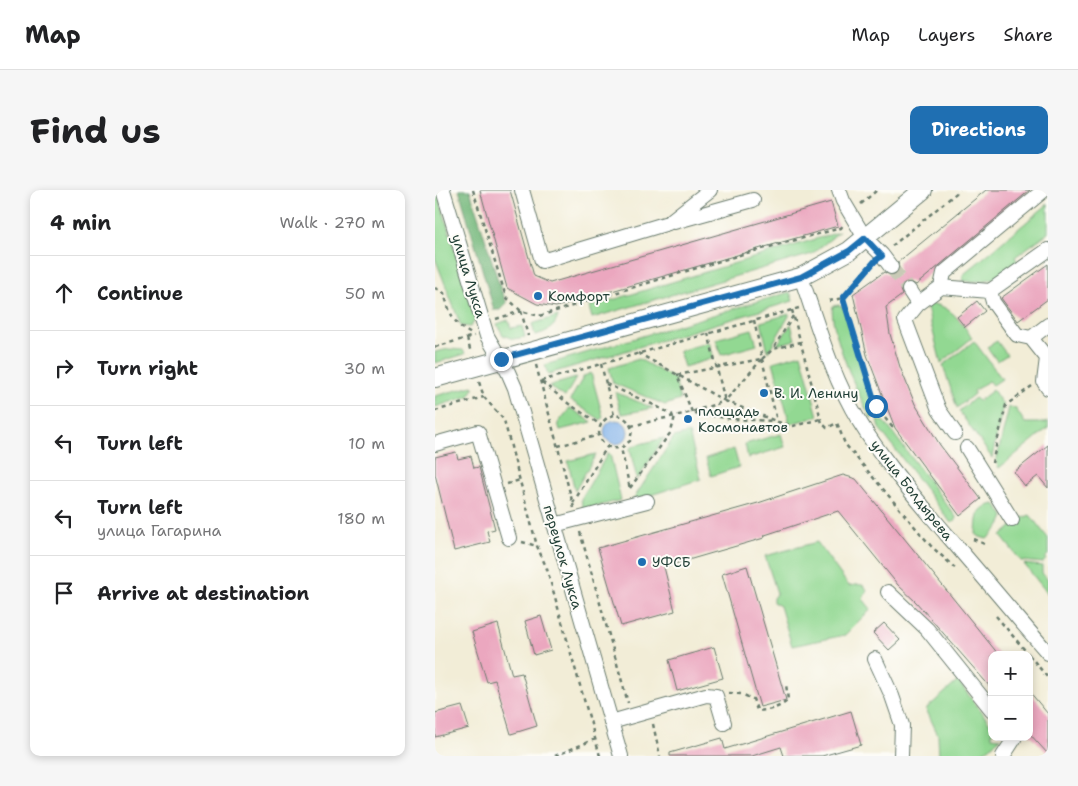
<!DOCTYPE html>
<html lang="en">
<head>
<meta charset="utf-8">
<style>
	body { margin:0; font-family:"Shantell Sans",sans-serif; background:#f6f6f6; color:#202124 }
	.controls { position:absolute; right:15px; bottom:15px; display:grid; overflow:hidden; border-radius:10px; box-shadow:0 2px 8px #0003 }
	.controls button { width:45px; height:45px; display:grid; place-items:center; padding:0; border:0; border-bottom:1px solid #e0e0e0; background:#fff; color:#202124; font:25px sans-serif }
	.stop { position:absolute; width:15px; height:15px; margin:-11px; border:4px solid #1f6fb2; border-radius:50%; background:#fff }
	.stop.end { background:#1f6fb2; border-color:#fff; box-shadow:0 1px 5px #0008 }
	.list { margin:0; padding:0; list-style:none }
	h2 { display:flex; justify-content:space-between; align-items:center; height:65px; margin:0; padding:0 20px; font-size:21px }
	h2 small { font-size:16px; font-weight:400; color:#757577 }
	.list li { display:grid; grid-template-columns:32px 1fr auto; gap:15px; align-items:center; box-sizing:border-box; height:75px; padding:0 20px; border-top:1px solid #e0e0e0 }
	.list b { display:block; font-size:19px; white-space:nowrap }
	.list p { margin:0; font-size:16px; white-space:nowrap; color:#757577 }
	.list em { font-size:16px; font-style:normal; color:#757577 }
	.icon { flex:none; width:28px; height:28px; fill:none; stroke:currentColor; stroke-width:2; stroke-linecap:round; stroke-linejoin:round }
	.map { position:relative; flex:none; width:613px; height:566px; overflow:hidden; border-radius:10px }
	header { display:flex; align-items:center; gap:30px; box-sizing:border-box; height:70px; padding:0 25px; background:#fff; border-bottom:1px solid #e0e0e0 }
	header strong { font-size:24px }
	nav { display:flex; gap:28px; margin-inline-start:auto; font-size:18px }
	.intro { display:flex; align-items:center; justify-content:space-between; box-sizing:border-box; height:120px; padding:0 30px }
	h1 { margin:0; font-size:35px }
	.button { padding:12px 22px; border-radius:10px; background:#1f6fb2; color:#fff; font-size:18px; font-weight:700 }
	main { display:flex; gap:30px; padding:0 30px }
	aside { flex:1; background:#fff; border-radius:10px; box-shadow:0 2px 8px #0003 }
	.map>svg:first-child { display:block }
	.green { fill:#92d892; stroke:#588a63 }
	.forest { fill:#75b87c; stroke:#4a7a58 }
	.water { fill:#7dafe9; stroke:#4e768e }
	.building { fill:#eba7bf }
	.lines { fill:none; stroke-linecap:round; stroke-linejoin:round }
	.minor-tunnel { stroke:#c8cab6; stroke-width:14; stroke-dasharray:14 7; stroke-linecap:butt }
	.minor-casing { stroke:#697b6d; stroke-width:16 }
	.major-casing { stroke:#697b6d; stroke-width:20 }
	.path { stroke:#697b6d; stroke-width:2.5; stroke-dasharray:4 4; stroke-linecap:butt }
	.minor { stroke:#fff; stroke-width:14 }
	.major { stroke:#fff; stroke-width:18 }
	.route { stroke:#1f6fb2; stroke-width:6 }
	.poi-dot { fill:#1f6fb2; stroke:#fdfcf7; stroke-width:2 }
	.labels { text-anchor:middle; stroke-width:4; stroke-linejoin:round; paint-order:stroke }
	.street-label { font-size:14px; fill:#1f3d34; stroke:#fdfcf7 }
	.poi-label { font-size:14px; fill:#1f3d34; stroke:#fdfcf7; text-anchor:start }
</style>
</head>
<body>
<header>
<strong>Map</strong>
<nav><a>Map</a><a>Layers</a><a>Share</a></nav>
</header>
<div class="intro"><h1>Find us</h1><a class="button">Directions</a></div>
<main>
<aside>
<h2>4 min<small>Walk · 270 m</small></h2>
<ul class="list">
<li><svg class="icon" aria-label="ahead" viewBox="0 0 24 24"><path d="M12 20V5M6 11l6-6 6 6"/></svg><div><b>Continue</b></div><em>50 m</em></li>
<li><svg class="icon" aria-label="right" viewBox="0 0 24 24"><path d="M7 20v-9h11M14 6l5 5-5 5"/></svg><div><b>Turn right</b></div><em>30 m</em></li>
<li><svg class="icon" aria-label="left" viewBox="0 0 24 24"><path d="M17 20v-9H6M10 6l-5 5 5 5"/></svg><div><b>Turn left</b></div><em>10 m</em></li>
<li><svg class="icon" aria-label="left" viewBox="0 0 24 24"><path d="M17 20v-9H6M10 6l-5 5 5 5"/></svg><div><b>Turn left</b><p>улица Гагарина</p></div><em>180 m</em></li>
<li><svg class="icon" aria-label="arrive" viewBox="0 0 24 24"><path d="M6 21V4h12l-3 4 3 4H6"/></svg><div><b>Arrive at destination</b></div></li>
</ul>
</aside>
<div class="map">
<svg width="613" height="566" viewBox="0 0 613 566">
	<rect width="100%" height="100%" fill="#fdfcf7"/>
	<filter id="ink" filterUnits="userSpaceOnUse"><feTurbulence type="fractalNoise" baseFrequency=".02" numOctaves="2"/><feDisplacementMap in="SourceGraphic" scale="10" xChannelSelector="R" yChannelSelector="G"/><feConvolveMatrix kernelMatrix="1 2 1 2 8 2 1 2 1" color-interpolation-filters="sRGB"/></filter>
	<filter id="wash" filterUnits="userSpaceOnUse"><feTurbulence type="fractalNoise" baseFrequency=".0096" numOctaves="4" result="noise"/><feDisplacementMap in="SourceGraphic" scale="20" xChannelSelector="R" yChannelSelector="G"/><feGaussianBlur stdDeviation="1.12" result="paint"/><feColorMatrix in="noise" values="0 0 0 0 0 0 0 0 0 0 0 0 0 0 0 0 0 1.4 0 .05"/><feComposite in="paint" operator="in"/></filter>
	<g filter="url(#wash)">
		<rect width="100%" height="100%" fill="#f2edd7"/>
		<!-- green -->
		<path class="green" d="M0,0h2l38,130 -5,7 -9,-1 -26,-68z
			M613,14v29l-33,24 4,8c-21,13 -32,18 -57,16l2,-7z
			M404,42l-27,22 -220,64 -3,-11z
			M355,102l3,9 -245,73 -3,-9z
			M491,114c22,-2 35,17 46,34l-31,25z
			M404,115l4,2 32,106 -3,6c-12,-17 -45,-95 -39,-113z
			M354,124v2l-21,36 -7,-30z
			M123,126c-3,12 -11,16 -23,19l-3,-11z
			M73,130l3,8 11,-2 3,11 -12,2 -10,-4 -6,-11z
			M356,134l4,16 -18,5z
			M317,139l5,16 -36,10 -5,-16z
			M539,151l28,38 -9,6 -5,-4 -14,10v3l-17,14 -14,-43z
			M562,151l10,14 -10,6 -10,-14z
			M274,152l5,16 -30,9 -5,-16z
			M14,159l14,1 2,4 -30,9v-11z
			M366,164l17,62 -28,8 -17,-62z
			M204,169l36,20 5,21 -15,5 -52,-22 -4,-15z
			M156,183l12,44 -2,3 -31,-20 14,-24z
			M141,188l-11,19 -16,-11z
			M37,196l2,2 -5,8 -34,11v-11z
			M558,200l10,15 -11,53 -33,-47 16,-13 4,3z
			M180,202l38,16 -30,6 -2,-1z
			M574,217l7,2 9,14h20l3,-2v7l-49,40 -3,-6z
			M135,218l22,14 -32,8 -2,-7z
			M442,230l7,2 3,3 69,92 -1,4 -4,2 -72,-95z
			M254,243l12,46 -69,22 42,-64z
			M346,244l4,13 -37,11 -3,-14z
			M229,248l-27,42 -7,-31 2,-3z
			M299,259l5,18 -28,9 -5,-18z
			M173,263l2,1 11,46 -38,10 -2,-11z
			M161,264l-21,37 -7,-30z
			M560,314l9,12c-3,10 -9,16 -17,23l-7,-2 -4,-3c1,-17 0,-27 19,-30z
			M595,325l18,23v17l-3,3 1,1 -3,4 -22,-2 -20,-25 21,-18z
			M382,352l32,44c8,-1 14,-4 18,4l-4,9 8,10 -26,26 -53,11 -12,-40 -7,-4v-4l4,-5 -12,-37z
			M589,374l18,2v7l6,7v14z
			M523,491l34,45v11l9,1 -22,18h-40l-1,-21 -12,-26z"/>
		<!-- forest -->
		<path class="forest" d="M24,0h11l31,100 6,13 -7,7h-6z"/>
		<!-- water -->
		<path class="water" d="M169 242a12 12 0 1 1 24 0a12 12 0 1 1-24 0Z"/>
		<g id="blocks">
			<!-- building -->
			<path class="building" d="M45,0h30l24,86 16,7 281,-81 7,24 -282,81 -19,-3 -30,-16z
				M551,0h44l-114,95 -7,-4 -5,2 -4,7 2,5 -16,12 4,27 10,33 15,37 25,41 41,54 -21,17 -65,-88 -28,-73 -14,-61 31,-22 8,4 5,-2 2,-4 -1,-8z
				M613,74v35l-30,22 -17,-23z
				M542,111l8,10 -20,16 -8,-10z
				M613,255v43l-10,-12 -13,10 -11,-14z
				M21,262l2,7 13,-3 3,12 5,-1 16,62 -8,2 3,11 -36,9 -19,-77v-17z
				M408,285l13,4 143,176h-7v34l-76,-87 -18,-17 -60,-74 -73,24 -1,3 -100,29 11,44 -54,15 -23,-78 160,-45z
				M312,376l39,134 -26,7 -38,-133z
				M106,426l10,34 -17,5 -9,-34z
				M449,433l16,17 -11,10 -16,-17z
				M63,434l14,51 10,-2 15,53 -26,8 -16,-54 -8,2 -15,-50z
				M279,457l9,31 -46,13 -8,-31z
				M594,501l19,23v40l-19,-21z
				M27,516l7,22 -34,9v-24z
				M416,521l10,34 -39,11h-38l-3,-9 -29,9h-82v-3l52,-15 3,11z"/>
		</g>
	</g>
	<g filter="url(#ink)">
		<use href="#blocks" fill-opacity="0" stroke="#697b6d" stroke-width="1"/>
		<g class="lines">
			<!-- minor-tunnel -->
			<path class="minor-tunnel" d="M456,77l18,23"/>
			<!-- minor casing -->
			<g class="minor-casing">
				<path id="minor" d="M8,0l44,146 21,36 7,16 106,368
					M87,0l20,71 126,-38 42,-33
					M404,0l4,11 22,37 17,17 9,12
					M239,32l79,-22
					M366,87c17,49 31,100 58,144 25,41 57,77 88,114 34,39 67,79 101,118
					M506,97l49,4 58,-41
					M474,100l9,14
					M555,101l3,11 24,33 14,3 16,20 1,-1
					M596,148l17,-13
					M612,168l-3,24 4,6
					M520,243l-16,-23 -34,-90 13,-16 23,-17 3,-14 100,-83
					M0,254l43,-12 31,106
					M532,258l45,72
					M119,335l93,-24
					M453,402l39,37 65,81
					M440,469l17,37 10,29 -1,31
					M176,532l95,-27 10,1 8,27
					M568,566l11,-17 -1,-2"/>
			</g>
			<!-- major casing -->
			<g class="major-casing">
				<path id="major" d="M0,188l366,-101 48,-26 74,-61"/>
			</g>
			<!-- path -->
			<path class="path" d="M38,0l33,107 15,14 18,5 204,-62 98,-26 2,-3
				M426,14l16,-14
				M457,56l68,-56
				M0,98l9,5c6,21 9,31 29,42
				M408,108l29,-33
				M394,111l14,-3 33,108
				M357,120l30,113 5,5 10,-5 8,21 86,102 24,22
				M86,121l7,25
				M358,126l-20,33 28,-7
				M61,129l25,-8
				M319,130l8,39 11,-10
				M273,143l17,68
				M32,148l4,15
				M0,157l39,-11
				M203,163l87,48
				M327,169l-37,42 53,21 15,4 28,-7
				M327,169l15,62
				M166,174l13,51c10,1 16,6 18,15l-2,11 -9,7 9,41
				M101,175l38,143
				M106,191l258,-73
				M44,192l5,15 20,23 33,126 10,23 53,187
				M107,192l27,22 32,21
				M171,194l48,21 19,10
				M0,221l49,-14
				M257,222l-15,-37 84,-16
				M260,223l37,6 42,2
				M179,225c-24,7 -17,37 7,33
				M450,228l8,10
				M196,236l61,-14 33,-11
				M123,256l41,-11
				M557,273l14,-58 26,-19
				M72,294l13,-4
				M195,298l41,-56 4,-16
				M138,313l34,-56
				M145,342l48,171
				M538,349l14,6
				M87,352l15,4
				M561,426l33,39
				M594,465l19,23
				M294,503l12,1 12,5 4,11c10,2 24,-3 31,-10l-2,-16
				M218,534l7,32
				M120,566l40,-17"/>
			<!-- minor -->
			<use href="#minor" class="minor"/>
			<!-- major -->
			<use href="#major" class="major"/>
		</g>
	</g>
	<g class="lines" filter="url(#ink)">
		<!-- route -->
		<path class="route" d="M66,169l300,-82 48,-26 16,-13 17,18 -7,5 -32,37 33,108"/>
	</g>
	<!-- markers -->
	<g class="poi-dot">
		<circle cx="103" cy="106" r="5"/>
		<circle cx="329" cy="203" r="5"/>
		<circle cx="253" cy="229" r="5"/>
		<circle cx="207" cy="372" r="5"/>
	</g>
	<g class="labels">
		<!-- street labels -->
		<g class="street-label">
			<text transform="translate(34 86) rotate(73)" y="5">улица Лукса</text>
			<text transform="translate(477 300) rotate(52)" y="5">улица Болдырева</text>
			<text transform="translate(128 367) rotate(74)" y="5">переулок Лукса</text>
		</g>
		<!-- poi labels -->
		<g class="poi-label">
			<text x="113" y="111">Комфорт</text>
			<text x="339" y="208">В. И. Ленину</text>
			<text x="263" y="226">площадь<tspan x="263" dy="16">Космонавтов</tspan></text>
			<text x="217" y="377">УФСБ</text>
		</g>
	</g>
</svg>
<div class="controls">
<button>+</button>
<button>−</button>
</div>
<div class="stop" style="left:441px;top:216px"></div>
<div class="stop end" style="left:66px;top:169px"></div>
</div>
</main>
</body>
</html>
